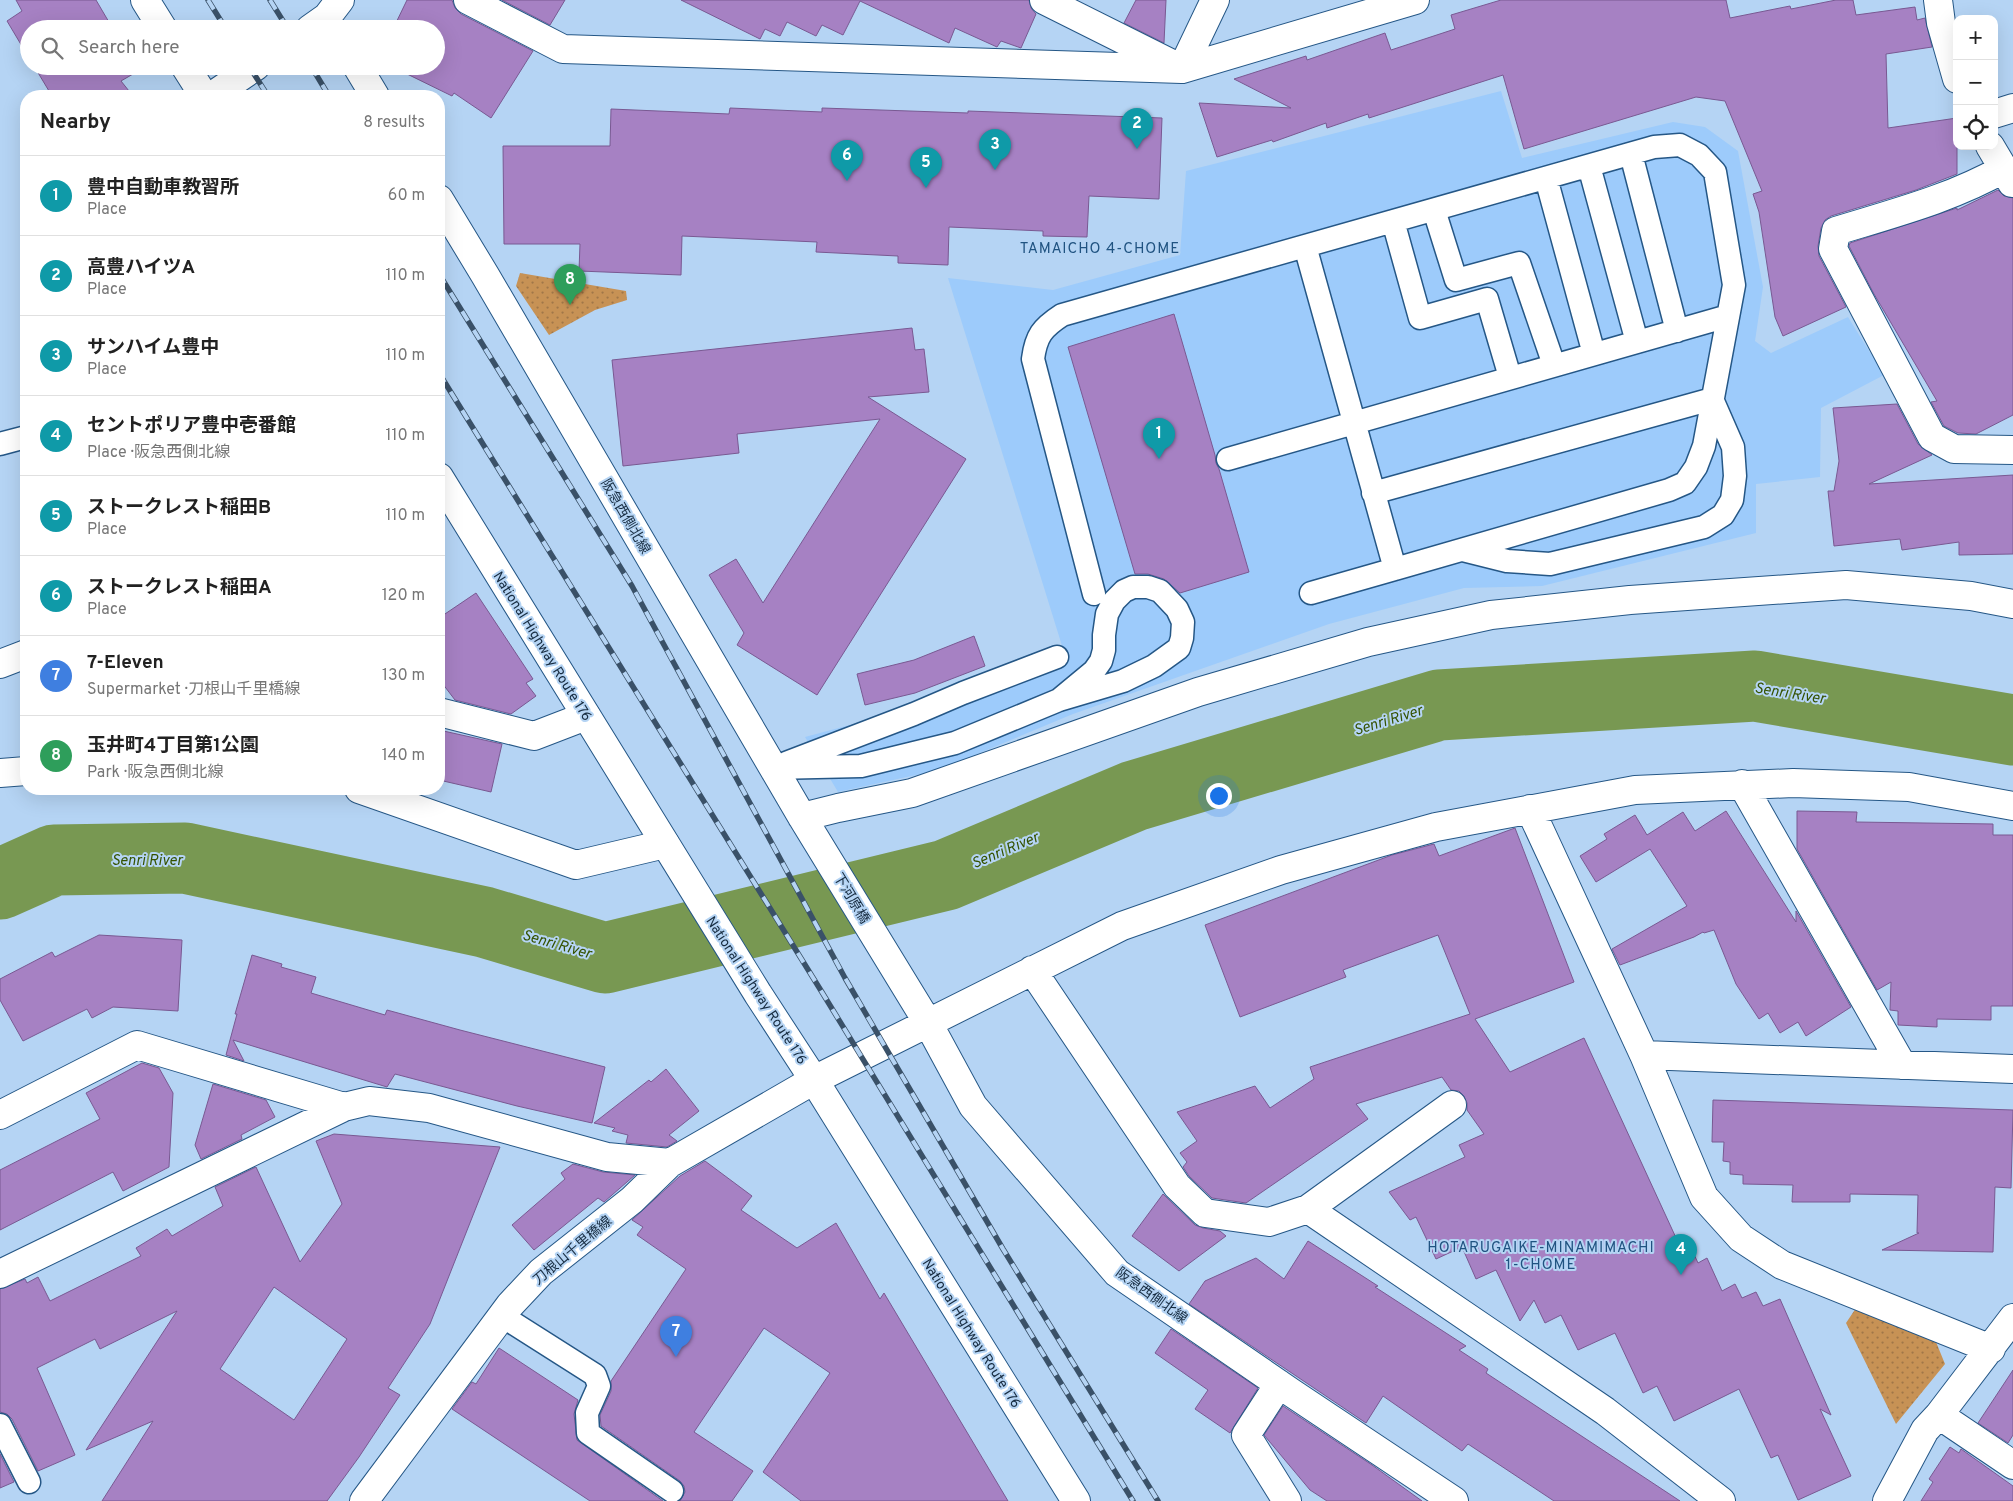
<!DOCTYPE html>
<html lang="en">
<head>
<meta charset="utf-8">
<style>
	body { margin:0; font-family:Overpass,"Noto Sans JP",sans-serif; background:#f6f6f6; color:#222 }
	.controls { position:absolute; right:15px; top:15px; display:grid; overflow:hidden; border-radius:10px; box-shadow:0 5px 20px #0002 }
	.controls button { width:45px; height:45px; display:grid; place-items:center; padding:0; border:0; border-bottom:1px solid #e0e0e0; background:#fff; color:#222; font:25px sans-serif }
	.you { position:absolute; left:1218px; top:795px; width:18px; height:18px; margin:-12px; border:4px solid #fff; border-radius:50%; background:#1a73e8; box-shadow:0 0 0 8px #1a73e833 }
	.badge { display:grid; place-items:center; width:32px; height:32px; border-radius:50%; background:#725028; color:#fff; font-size:16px; font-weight:700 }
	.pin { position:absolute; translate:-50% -41px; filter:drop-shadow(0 1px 2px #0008) }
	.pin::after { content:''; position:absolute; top:26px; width:18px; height:15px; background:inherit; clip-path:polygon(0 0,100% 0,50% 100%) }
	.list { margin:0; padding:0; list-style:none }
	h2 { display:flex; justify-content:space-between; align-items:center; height:65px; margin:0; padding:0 20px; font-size:21px }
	h2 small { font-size:16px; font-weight:400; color:#767676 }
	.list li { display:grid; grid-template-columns:32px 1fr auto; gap:15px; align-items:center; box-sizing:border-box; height:80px; padding:0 20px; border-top:1px solid #e0e0e0 }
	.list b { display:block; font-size:19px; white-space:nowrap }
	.list p { margin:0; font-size:16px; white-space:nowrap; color:#767676 }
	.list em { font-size:16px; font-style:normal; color:#767676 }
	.icon { flex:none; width:28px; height:28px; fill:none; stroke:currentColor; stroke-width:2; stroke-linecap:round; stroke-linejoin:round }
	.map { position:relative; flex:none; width:2013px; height:1501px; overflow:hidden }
	.search { position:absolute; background:#fff; box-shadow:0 5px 20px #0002; left:20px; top:20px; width:425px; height:55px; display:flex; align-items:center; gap:12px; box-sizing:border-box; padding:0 18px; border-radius:28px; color:#767676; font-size:19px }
	.panel { position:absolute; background:#fff; box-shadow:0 5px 20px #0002; left:20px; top:90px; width:425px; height:705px; border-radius:20px }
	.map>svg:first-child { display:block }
	.built { fill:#9dcbfb }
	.park { fill:url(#park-dots) }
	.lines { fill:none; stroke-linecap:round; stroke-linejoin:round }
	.river { stroke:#789852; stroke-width:71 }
	.building { fill:#a681c3; stroke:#795992; fill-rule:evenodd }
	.lane-casing { stroke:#255786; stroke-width:25 }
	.street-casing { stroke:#255786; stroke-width:30 }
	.highway-casing { stroke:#255786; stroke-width:30 }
	.lane { stroke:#fff; stroke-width:22 }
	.street { stroke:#fff; stroke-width:28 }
	.highway { stroke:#fff; stroke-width:28 }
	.rail-casing { stroke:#3a5168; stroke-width:5.5 }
	.rail { stroke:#b5d4f4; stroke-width:4; stroke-dasharray:11; stroke-linecap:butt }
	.labels { text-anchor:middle; stroke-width:4; stroke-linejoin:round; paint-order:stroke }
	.street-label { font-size:14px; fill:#172c41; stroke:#b5d4f4 }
	.neighbourhood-label { font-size:15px; letter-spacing:1px; fill:#205381; stroke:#b5d4f4 }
	.water-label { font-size:15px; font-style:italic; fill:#355200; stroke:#b5d4f4 }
</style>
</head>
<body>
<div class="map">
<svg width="2013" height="1501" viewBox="0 0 2013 1501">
	<defs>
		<pattern id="park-dots" width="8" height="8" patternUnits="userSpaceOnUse" patternTransform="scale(1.25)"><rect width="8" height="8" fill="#c79255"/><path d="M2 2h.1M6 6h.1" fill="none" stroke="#a17748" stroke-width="1.8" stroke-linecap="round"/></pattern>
	</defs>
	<rect width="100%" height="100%" fill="#b5d4f4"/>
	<!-- built -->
	<path class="built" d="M1501,91l21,67 151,-36 32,5 33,24 25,136 -8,54 16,12 77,-36 36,58 -63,33 -1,69 -64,7v49l-214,53 -78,2 -135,36 -256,90 -134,56 -101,22 -33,-55 97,-26 161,-62 -115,-371 105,12 127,-35 6,-84z"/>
	<!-- park -->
	<path class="park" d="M520,273l106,18 1,9 -32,10 -46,25 -33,-49z
		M1856,1308l80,34 9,22 -49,60 -50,-101z"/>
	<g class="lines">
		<!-- river -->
		<path class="river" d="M0,884l54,-24 131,-2 299,64 121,36 341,-83 188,-79 305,-91 316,-19 258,44"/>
	</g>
	<!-- building -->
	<path class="building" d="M16,0h80l17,29h-84v29l-22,-37 15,-10z
		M407,0h45l3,8 6,6 72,37 -42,67 -37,-25 -2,3 -49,-24 -4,-6h37v-37h-43z
		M502,0h63l-15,25z
		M681,0h348l2,8 5,6 -15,34 -20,-7 -4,6 -42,-19 -6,15 -89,-42 -17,34 -21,-10 -6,11 -29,-14 -7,14 -15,-7 -5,10z
		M1136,0h30l-2,43 -40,-20z
		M1501,0h225l4,18 60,-12 1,3 45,-9h17l3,15 59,-8 2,13 8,-2 7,29 -46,7 2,74 69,-10v56l-41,16 -85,26 -6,4 -4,8 -3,18 1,10 27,51 -63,29 -8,-19 -16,-105 -6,-18 9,-3 -37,-90 -29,-4 -172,52 -21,-74 -134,43 -1,-4 -41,14 -1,-5 -53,19 -1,-2 -55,17 -18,-54 92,5 -57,-29 72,-23 1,4 78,-27 6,17 64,-21 -4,-14z
		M34,66h99v8l-12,7 12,15h-81z
		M730,108l92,4v-4l146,5v-2l194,7 -3,81 -70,-3 -2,41 -44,-1v-5l-94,-4 -1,38 -50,-2v-7l-82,-4 1,-10 -135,-6 -1,39 -102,-4 1,-27h-76l-1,-98h107l1,-37 118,5z
		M1998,190l6,6 9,2v217l-37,19 -18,-1 -14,-7 -13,-24 6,-1 -63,-107 -25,-48 1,-3 107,-35v2z
		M1174,314l41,141 1,8 3,6 30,103 -69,21 -16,-14 -16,-5h-13l-67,-227z
		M912,328l3,22 9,-1 5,43 -61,5 98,62 -149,236 -80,-50 7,-12 -35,-58 27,-16 27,44 117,-184 -143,15 2,19 -116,13 -11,-106z
		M1897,404l21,40 14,11 -63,29 144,-9v79l-54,1v-13l-57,8 -2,-11 -66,7 -6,-55h6l5,-30 -6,-53z
		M476,593l57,86 -7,4 10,13 -25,18 -56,-14 -16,-21v-61z
		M974,636l11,30 -70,27 -50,12 -8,-31 57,-14z
		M439,730l63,14 -11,48 -52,-12z
		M1726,811l70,111v-11l55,96 -45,29 -8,-14 -18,11 -12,-20 -9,6 -23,-35 -22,-54 -10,3 -1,-1 -9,5 -74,28 -8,-16 75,-43 -37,-57 -54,33 -16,-26 27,-17 -3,-5 31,-19 12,20 36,-23 12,19z
		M1797,811l60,1 -1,10 137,2v11h20v171h-22v14l-54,-1v8l-39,-2v-14l-8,-1 1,-28 -14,8 -80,-141z
		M1515,828l59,154 -99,37 35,53 74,-34 93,202 9,-3 12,26 9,-5 15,33 13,-7 7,14 14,-6 7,14 17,-7 51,116 -11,-6 31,67 -53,24 -20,-45 -7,3 -32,-69 -65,32 -17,-35 -14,7 -28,-60 -37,17 -17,-35 -16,8 -11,-23 -14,21 -24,-51 -20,9 -14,-32 -26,12 -20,-42 -6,3 -21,-28 76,-35 -6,-12 25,-11 -17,-24v-7l-3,-7 -5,-5 -8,-1 -9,-13 -86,27 12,15 -122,84 -34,-5 -23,-22 -6,-9 4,-5 -7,-9 17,-12 -20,-29 78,-26 15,22 44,-29 -4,-12 160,-53 -32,-79 -95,35 3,7 -106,40 -35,-92 187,-70 42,-11 5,12z
		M99,935l83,5 -4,71 -65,-4 -21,11 -5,-9 -64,32 -23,-41v-21l52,-27 3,5z
		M252,955l30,9 -1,3 35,10 -5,16 74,22 2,-5 73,20 145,37 -13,56 -75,-17 -122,-32 -8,13 -154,-47 11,21 -18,-6 11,-41h-2z
		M142,1063l17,5 14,25 -4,74 -46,24 -10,-19 -113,58v-60l100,-51 -14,-26z
		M666,1069l33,42 -30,24 8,6 -10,6 -41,-4 2,-8 -16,-4 3,-3 -21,-5 55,-43 2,2z
		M213,1084l53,16 9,17 -34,18 1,4 -41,20 -6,-14z
		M1713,1100l300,10 -2,78 -16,-1 -2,65 -111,-2 37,-17h-2l1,-38 -68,-1v8h-58l1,-17 -50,-1v-9l-13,-1v-12l-7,-1 1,-19h-12z
		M334,1134l166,13 -70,177 -42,64 12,7 -41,62 -32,44h-225l51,-80 -67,29 91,-139 -77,38 -5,-10 -58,29 38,87 -37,16 -26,-52 -5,-5 -7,-2v-123l25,-10 2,4 11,-6 12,24 91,-45 -5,-8 31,-19 5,7 51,-30 -8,-19 41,-20 44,95 42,-58 -26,-63zM274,1287l73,52 -53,81 -74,-51z
		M705,1161l47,35 -11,14 56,38 39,-25 44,76 4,-6 124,208h-207l-38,-29 67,-99 -66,-45 -70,104 59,39 -21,30h-52l5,-9 -1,-6 -4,-5 -79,-55 -1,-11 11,-24v-10l75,-112 -49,-34 6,-8 -11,-7 48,-44z
		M573,1164l30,8 32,3 -31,27 -6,-4 -64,52 -22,-25 53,-46 -4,-6z
		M1163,1194l32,31 8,3 17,3 6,5 -47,35 -47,-35z
		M1308,1241l70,45 -3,1 91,59 -7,4 29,19 -2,4 194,128h-126l-86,-57 -6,7 -79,-55 -17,27 -177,-119 16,-23 51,-23 28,21z
		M1171,1329l87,59 -28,45 -35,-24 13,-19 -53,-37z
		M499,1348l79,52 -4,14 3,26 86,61h-73l-138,-92 20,-27 4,2z
		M2013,1370v65l-5,8 -30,-20z
		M1283,1406l89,59 50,36h-95l-17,-11 -46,-55z
		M1950,1447l9,6 2,-4 52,37v15h-92l12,-19 -4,-3z
		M0,1454l14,28 -14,6z"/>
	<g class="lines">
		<!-- lane casing -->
		<g class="lane-casing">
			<path id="lane" d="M1631,154l46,177
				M1589,166l48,176
				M1546,178l48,176
				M1434,210l22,70 63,-17 35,102
				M1393,221l27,97 67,-19 23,78
				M0,444l26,-7
				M1228,459l500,-143
				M1373,493l339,-94 21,48 2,29 -3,24 -9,15 -19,12 -154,37 -43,-3 -44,-11
				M1311,593l84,-24
				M1094,594l-61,-235c3,-23 9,-31 29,-44l592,-168 26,-2 19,10 16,17 3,18 16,95 -30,161 -8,21 -11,16 -16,7 -274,79 -90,-323
				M786,763l128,-49 49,-21 94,-36
				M773,768l88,-2 94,-23 104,-43 64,-19 31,-15 25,-18 3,-10 1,-16 -6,-13 -17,-18 -12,-4h-15l-9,4 -10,10 -7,13 -3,21v15l-3,11 -7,10 -35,29
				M502,1316l93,59 4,11 -12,27 1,20 84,58
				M0,1425l29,57"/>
		</g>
		<!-- street casing -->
		<g class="street-casing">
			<path id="street" d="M468,0l95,49 619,20 233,-69
				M1044,0l130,65
				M1938,0l3,23 16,56
				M310,29l17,-12 13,-17
				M357,66l18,30
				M1182,69l33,-69
				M212,96l44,-30
				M1994,114l19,-6
				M1990,146l22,37
				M2003,169c-50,29 -112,45 -167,62l-3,18 99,188 22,12 59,1
				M439,199l46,76 317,542 126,206 45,83 144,167 175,120 162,108
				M0,664l26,-10
				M439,712l95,24 52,-20
				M0,773l26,-2
				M1742,784l160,281
				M359,789l217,76 89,-21
				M1530,809l114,246 60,142 37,41 41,27 209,84
				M802,817l36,-9 74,-15 286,-101 170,-50 123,-27 139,-15 216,-15 125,11 42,8
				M1032,970l145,216 28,27 64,9 39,-13 297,202 116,90
				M1644,1055l369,14
				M0,1115l137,-70 207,62
				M1308,1209l144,-104
				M0,1274l344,-167 25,-6 60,7 178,49 63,6
				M1279,1384l-33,51 41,66
				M1939,1415l74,50
				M364,1501l146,-196 31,-33 91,-72 38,-37 144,-83 308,-154 159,-56 155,-43 199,-37 158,-7 116,4 104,19
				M1887,1501l38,-71 14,-15 74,-97"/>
		</g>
		<!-- highway casing -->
		<g class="highway-casing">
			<path id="highway" d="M145,0l18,29
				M185,66l19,30
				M439,477l319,517 56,86 262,421"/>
		</g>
		<!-- lane -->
		<use href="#lane" class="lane"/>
		<!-- street -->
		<use href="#street" class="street"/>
		<!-- highway -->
		<use href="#highway" class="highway"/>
		<!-- rail casing -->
		<g class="rail-casing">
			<path id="rail" d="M208,0l18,29
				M270,0l18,29
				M249,66l19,30
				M311,66l18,30
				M439,274l193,312 213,392 158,271 155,252
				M439,373l381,616 313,512"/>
		</g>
		<!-- rail -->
		<use href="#rail" class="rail"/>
	</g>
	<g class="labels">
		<!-- street labels -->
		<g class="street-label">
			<text transform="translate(626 516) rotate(60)" y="5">阪急西側北線</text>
			<text transform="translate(543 646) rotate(58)" y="5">National Highway Route 176</text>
			<text transform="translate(852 898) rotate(59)" y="5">下河原橋</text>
			<text transform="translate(757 990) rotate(57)" y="5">National Highway Route 176</text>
			<text transform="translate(572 1250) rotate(-40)" y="5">刀根山千里橋線</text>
			<text transform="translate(1152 1295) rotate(36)" y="5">阪急西側北線</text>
			<text transform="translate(972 1333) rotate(58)" y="5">National Highway Route 176</text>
		</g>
		<!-- neighbourhood labels -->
		<g class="neighbourhood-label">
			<text x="1100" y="253">TAMAICHO 4-CHOME</text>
			<text x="1541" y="1252">HOTARUGAIKE-MINAMIMACHI<tspan x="1541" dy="17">1-CHOME</tspan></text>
		</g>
		<!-- water labels -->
		<g class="water-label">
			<text transform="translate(1790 693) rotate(9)" y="5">Senri River</text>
			<text transform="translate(1388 720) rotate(-17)" y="5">Senri River</text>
			<text transform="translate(1005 850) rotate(-23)" y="5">Senri River</text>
			<text x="147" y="865">Senri River</text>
			<text transform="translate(557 944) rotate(16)" y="5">Senri River</text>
		</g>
	</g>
</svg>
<div class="controls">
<button>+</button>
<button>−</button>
<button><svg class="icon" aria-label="locate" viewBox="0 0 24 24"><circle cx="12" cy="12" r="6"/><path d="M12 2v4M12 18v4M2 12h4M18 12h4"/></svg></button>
</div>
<div class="you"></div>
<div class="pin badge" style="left:1159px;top:459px;background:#0f9aa8">1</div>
<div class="pin badge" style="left:1137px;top:149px;background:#0f9aa8">2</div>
<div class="pin badge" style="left:995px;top:170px;background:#0f9aa8">3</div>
<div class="pin badge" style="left:1681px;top:1275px;background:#0f9aa8">4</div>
<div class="pin badge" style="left:926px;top:188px;background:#0f9aa8">5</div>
<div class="pin badge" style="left:847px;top:181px;background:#0f9aa8">6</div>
<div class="pin badge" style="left:676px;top:1357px;background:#3f7fe0">7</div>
<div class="pin badge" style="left:570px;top:305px;background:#2e9e5b">8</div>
<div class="search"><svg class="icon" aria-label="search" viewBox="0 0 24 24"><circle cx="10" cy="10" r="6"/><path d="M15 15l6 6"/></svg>Search here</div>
<section class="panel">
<h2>Nearby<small>8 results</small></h2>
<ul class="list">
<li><span class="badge" style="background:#0f9aa8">1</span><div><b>豊中自動車教習所</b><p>Place</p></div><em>60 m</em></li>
<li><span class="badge" style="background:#0f9aa8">2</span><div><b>高豊ハイツA</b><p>Place</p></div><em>110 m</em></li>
<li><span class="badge" style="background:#0f9aa8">3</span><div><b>サンハイム豊中</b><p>Place</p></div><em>110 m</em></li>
<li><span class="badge" style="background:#0f9aa8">4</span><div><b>セントポリア豊中壱番館</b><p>Place · 阪急西側北線</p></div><em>110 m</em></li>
<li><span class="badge" style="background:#0f9aa8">5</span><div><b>ストークレスト稲田B</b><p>Place</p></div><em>110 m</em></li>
<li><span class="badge" style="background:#0f9aa8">6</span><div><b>ストークレスト稲田A</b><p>Place</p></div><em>120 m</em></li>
<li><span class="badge" style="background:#3f7fe0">7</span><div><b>7-Eleven</b><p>Supermarket · 刀根山千里橋線</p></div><em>130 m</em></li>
<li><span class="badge" style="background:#2e9e5b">8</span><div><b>玉井町4丁目第1公園</b><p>Park · 阪急西側北線</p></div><em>140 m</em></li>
</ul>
</section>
</div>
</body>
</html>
